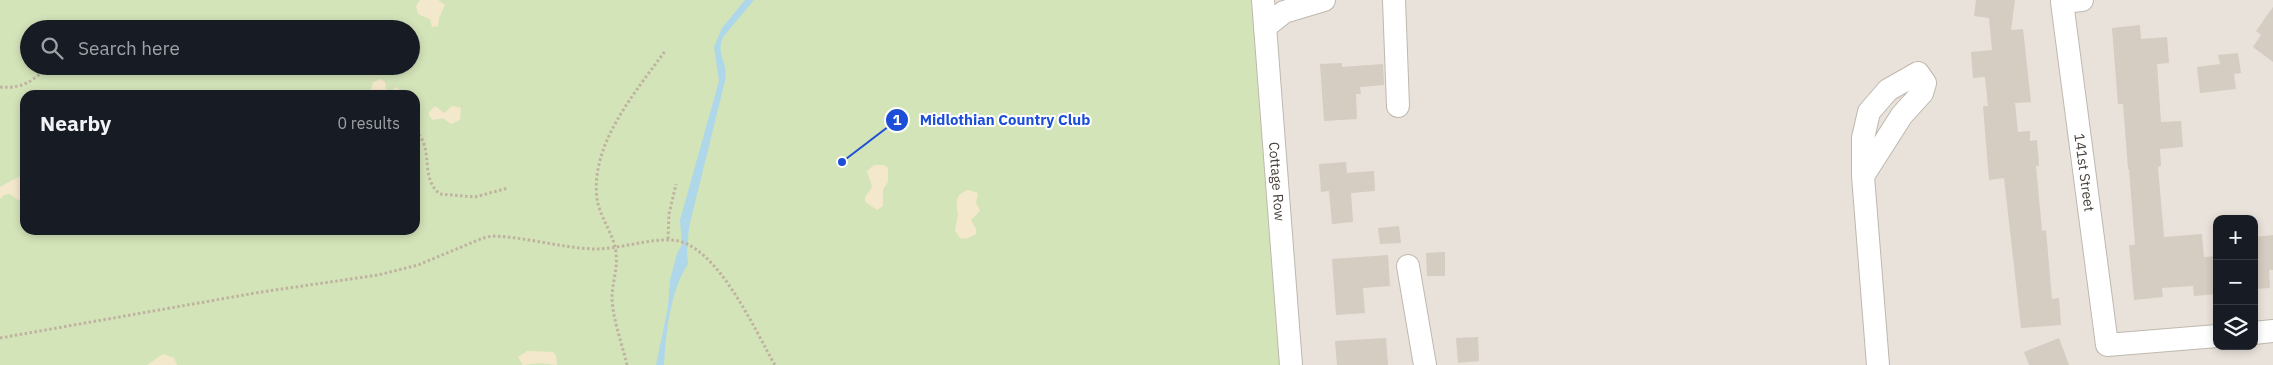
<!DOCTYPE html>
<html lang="en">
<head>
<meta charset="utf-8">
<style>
	body { margin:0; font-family:"IBM Plex Sans",sans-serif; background:#242831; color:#f1f3f6 }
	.controls { position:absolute; right:15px; bottom:15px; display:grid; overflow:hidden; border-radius:10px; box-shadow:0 2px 8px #0003 }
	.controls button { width:45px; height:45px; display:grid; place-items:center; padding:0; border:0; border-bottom:1px solid #363941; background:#171b24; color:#f1f3f6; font:25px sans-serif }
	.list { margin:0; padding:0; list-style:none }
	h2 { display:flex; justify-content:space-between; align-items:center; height:65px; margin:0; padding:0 20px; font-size:21px }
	h2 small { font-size:16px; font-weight:400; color:#9ea1a6 }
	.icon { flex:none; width:28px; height:28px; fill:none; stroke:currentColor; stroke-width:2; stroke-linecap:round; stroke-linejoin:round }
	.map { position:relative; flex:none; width:2273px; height:365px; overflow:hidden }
	.search { position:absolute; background:#171b24; box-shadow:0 2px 8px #0003; left:20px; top:20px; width:400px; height:55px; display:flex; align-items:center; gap:12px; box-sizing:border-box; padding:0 18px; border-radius:28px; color:#9ea1a6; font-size:19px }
	.panel { position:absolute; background:#171b24; box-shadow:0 2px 8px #0003; left:20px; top:90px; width:400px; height:145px; border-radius:15px }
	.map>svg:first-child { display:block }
	.residential { fill:#e8e2da; fill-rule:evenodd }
	.green { fill:#d4e4b9; fill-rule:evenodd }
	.sand { fill:#f4e8cc }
	.water { fill:#aed7ea }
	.building { fill:#d5ccc2 }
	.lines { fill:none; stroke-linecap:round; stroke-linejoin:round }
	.minor-casing { stroke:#bfb8af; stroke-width:24 }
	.path { stroke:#bfb2a1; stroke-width:3; stroke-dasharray:2.5 2.5; stroke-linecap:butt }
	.minor { stroke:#fff; stroke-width:22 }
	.labels { text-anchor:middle; stroke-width:4; stroke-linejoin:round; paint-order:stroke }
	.street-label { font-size:14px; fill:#48413a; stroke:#fff }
	.leader { fill:none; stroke:#1d4ed8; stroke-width:2 }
	.callout-dot { fill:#1d4ed8; stroke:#fff; stroke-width:2 }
	.mark-label { font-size:15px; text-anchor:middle; font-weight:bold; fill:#fff }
	.callout-label { font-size:15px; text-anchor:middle; font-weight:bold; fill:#1d4ed8; stroke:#fff; stroke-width:4; stroke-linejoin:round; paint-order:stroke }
</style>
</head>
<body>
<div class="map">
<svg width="2273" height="365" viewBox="0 0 2273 365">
	<rect width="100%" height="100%" fill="#f4f1ec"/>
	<!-- residential -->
	<path class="residential" d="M1257,0h1016v365h-987zM2217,219h37v127h-37z"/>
	<!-- green -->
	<path class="green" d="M0,0h1257l29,365h-1286zM29,29h382v37h-382zM25,95h390v135h-390z"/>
	<!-- sand -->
	<path class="sand" d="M420,0h18l7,5 -6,13 -1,8 -6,1 -2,-8 -12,-5 -2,-8z
		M381,79l4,3 1,7 4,2 7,-4 6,8h-33l3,-13z
		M435,106l9,7 8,-7 9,2 -1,12 -9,4 -8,-6 -10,2 -4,-4v-4z
		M874,165h10l4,3v14l-5,7v17l-6,4 -12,-8v-5l7,-10 -5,-16z
		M22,175l3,1v23l-7,1 -8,-6 -6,1 -4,4v-12z
		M968,190l10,3 -2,10 4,8 -9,9 5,9v5l-10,5 -6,-1 -5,-7c0,-6 3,-12 3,-17 -2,-11 -4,-19 10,-24z
		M527,351l26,1 3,4 1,9 -17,-2 -17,2 -5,-8z
		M163,354l11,4 3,7h-30z"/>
	<!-- water -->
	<path class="water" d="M745,0h9l-31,37c-8,19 6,24 2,44l-36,146 -2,26 1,11c-18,27 -22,69 -24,101h-8l12,-58 2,-27 7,-27 5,-8 -2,-25 39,-139 -5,-34 8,-19z"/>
	<!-- building -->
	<path class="building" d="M1976,0h39l-4,30 12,-1 8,73 -16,1 3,29 12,-1v10l7,-1 2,26h-3l6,65 4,-1 6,69 7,-1 2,27 -40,3 -17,-150 -15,2 -6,-74h5l-3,-29 -12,1 -2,-26 21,-2 -3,-32 -15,-2z
		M2273,7v55l-20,-15 8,-12 -5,-4z
		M2140,25l1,14 26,-2 2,26 -12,1 4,58 20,-1 2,26 -23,2 1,17 -3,1 6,70 38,-3 2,23 13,-1v38l-23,2 -1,-10 -31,2 1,9 -29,3 -5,-55h6l-6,-76h-1l-5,-65h-5l-6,-76z
		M2238,53l3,20 -7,1 2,15 -36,4 -3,-26 23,-3 -2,-9z
		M1342,63v4l41,-3 1,21 -24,2 1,7h-5l1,25 -33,2 -4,-57z
		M1346,162l1,11 27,-2 1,20 -24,2 2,29 -21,2 -3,-33 -8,1 -2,-28z
		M1399,226l2,17 -21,1 -2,-16z
		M2273,235v35h-4l1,18 -16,1v-52z
		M1445,252v24h-18l-1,-23z
		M1388,255l2,31 -27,2 2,25 -29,2 -4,-56z
		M1478,337l1,24 -21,2 -2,-25z
		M1386,338l2,27h-51l-2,-24z
		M2059,338l10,27h-40l-5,-13z"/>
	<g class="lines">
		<!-- minor casing -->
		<g class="minor-casing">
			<g id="minor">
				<path id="s1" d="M1263,0l28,365"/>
				<path d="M1394,0l4,106"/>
				<path id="s2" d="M2082,0l-20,2 45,343 110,-9"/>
				<path d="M1265,27l19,-15 40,-12"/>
				<path d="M1863,176l39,-61 20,-22 3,-10 -7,-10 -30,17 -19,22 -6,26v38l15,189"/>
				<path d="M1408,266l17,99"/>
				<path d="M2254,333l19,-2"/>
			</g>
		</g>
		<!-- path -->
		<path class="path" d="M0,87c26,2 32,-8 51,-21
			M415,131c20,16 4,47 25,63l35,3 33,-9
			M668,239l1,-25 7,-30
			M0,338l261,-46 117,-17 40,-10 65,-27 9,-2c35,1 69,12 103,13 25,0 51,-10 76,-9 45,1 84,91 104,125
			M627,365c-5,-22 -14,-44 -15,-67 0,-15 6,-29 4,-45 -2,-19 -16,-35 -19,-54 -7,-55 38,-106 68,-148"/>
		<!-- minor -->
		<use href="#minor" class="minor"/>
	</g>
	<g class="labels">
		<!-- street labels -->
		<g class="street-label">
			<text dy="5" stroke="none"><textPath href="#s2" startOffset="192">141st Street</textPath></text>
			<text dy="5" stroke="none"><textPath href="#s1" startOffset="182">Cottage Row</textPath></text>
		</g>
	</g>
	<!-- callouts -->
	<path class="leader" d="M842 162L897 120"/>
	<g class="callout-dot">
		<circle cx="842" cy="162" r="5"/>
		<circle cx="897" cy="120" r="12"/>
	</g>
	<g class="mark-label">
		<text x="897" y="125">1</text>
	</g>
	<g class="callout-label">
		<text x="1005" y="125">Midlothian Country Club</text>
	</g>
</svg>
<div class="controls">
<button>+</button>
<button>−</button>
<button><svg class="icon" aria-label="layers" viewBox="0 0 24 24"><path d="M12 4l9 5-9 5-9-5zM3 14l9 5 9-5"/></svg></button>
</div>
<div class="search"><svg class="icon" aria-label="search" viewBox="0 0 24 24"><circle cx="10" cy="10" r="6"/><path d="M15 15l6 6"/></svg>Search here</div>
<section class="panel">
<h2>Nearby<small>0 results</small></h2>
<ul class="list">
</ul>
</section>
</div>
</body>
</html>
